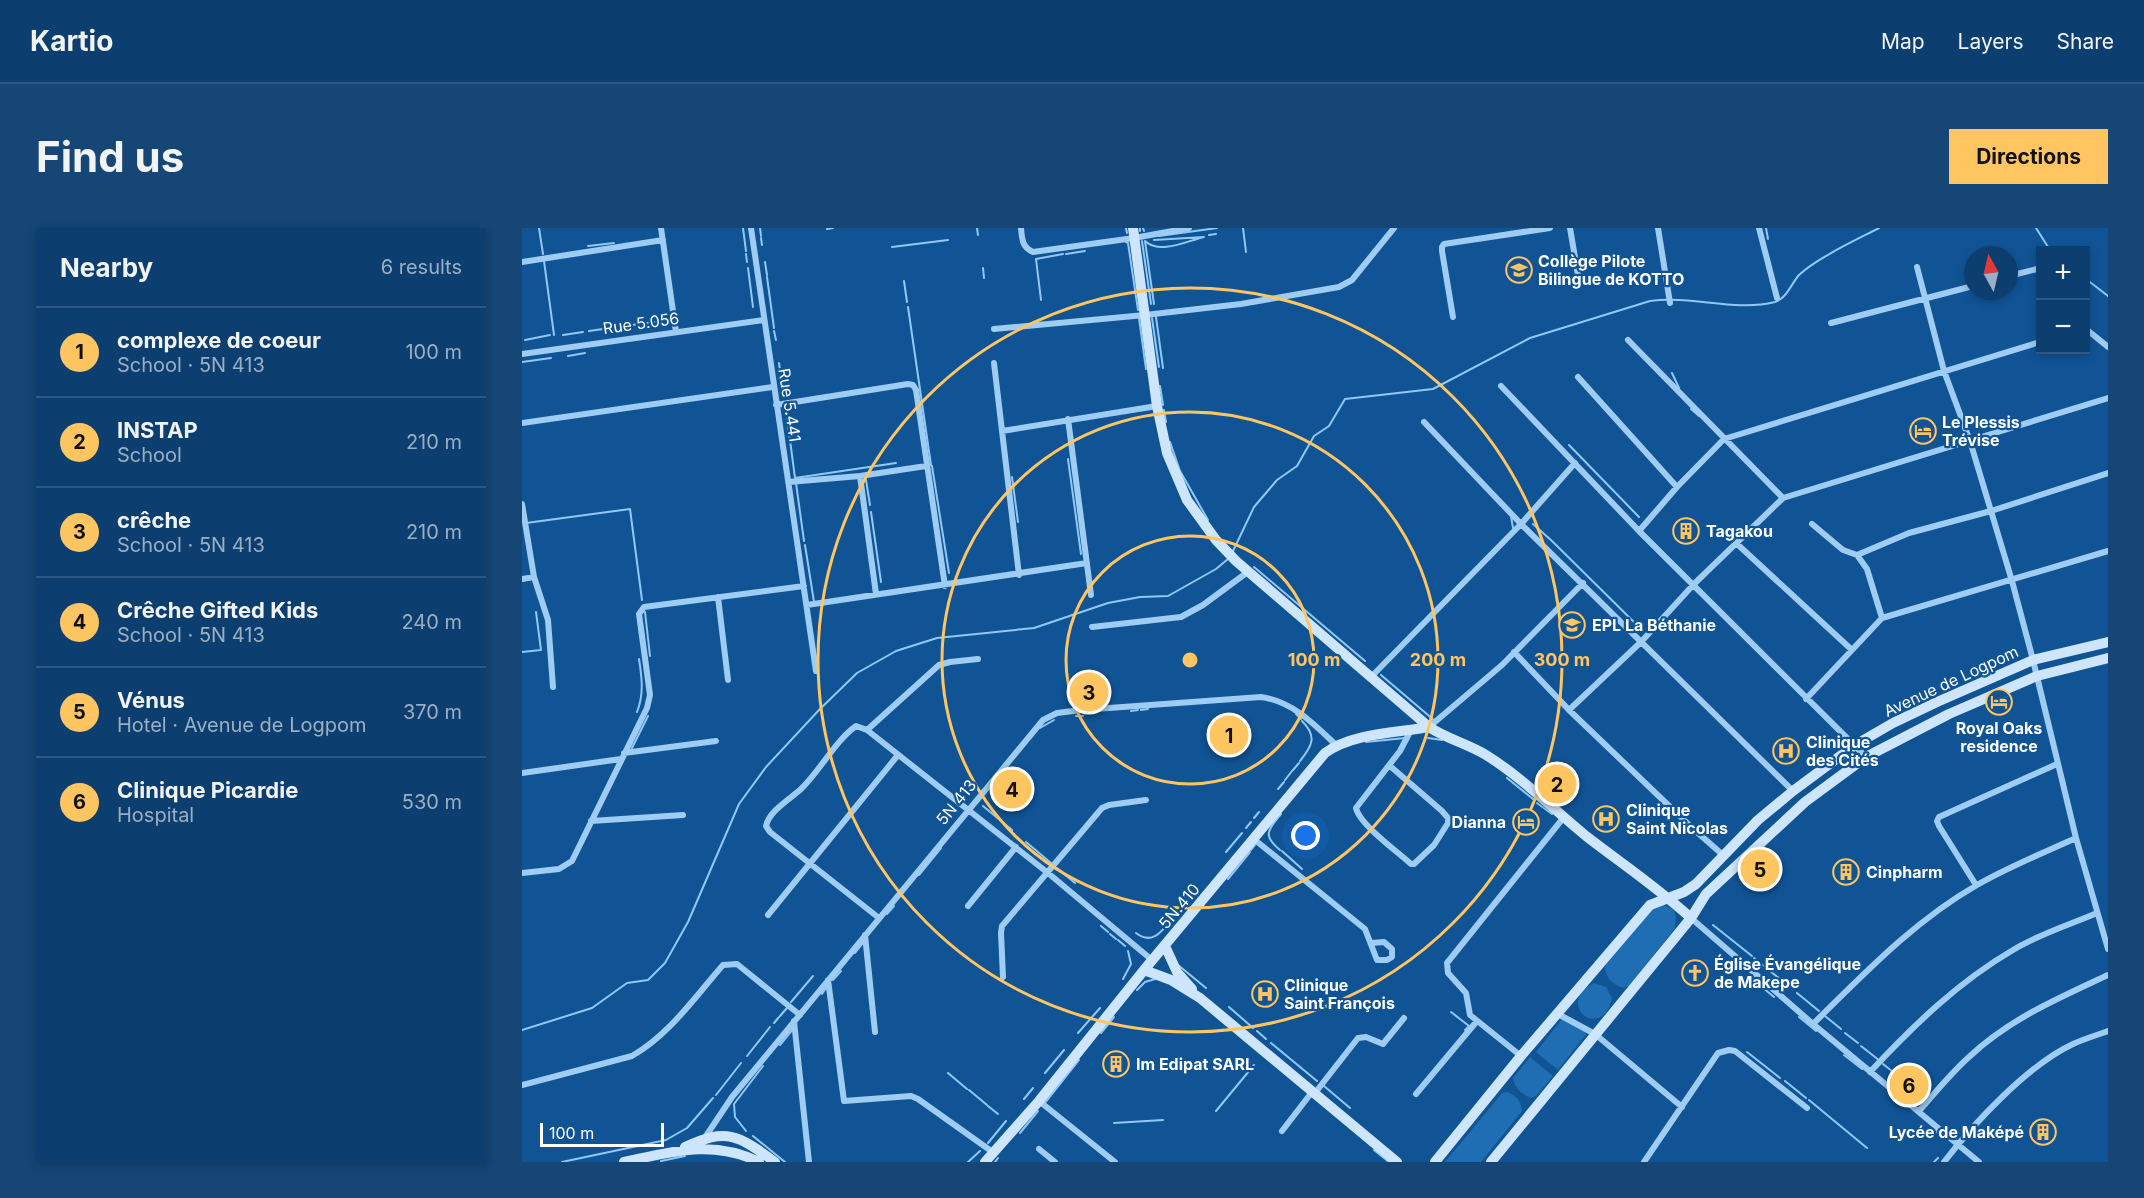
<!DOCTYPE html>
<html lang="en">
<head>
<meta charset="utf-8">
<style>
	body { margin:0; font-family:Inter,sans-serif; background:#154675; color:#f1f3f6 }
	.controls { position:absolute; right:18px; top:18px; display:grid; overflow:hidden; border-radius:0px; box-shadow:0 3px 9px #0003 }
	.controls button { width:54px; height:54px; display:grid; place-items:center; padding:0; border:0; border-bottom:2px solid #2c5883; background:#0c3f70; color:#f1f3f6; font:30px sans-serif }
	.compass { position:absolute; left:1442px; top:18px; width:54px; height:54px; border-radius:50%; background:#0c3f70; box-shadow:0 3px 9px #0003; rotate:352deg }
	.scale { position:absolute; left:18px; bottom:15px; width:124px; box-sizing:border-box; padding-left:6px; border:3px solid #fff; border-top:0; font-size:16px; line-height:21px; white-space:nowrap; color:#fff; -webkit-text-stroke:4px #105495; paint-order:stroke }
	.you { position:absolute; left:784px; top:608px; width:21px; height:21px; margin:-15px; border:4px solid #fff; border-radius:50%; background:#1a73e8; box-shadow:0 0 0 9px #1a73e833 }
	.badge { display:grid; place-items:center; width:39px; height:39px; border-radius:50%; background:#ffc561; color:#111; font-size:20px; font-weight:700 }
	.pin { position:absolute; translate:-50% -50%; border:3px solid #fff; box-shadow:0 2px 6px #0006 }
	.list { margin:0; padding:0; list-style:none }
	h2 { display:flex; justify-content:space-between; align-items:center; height:78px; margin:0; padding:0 24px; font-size:26px }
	h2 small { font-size:20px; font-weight:400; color:#9aafc3 }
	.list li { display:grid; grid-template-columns:39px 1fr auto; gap:18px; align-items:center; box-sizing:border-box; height:90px; padding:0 24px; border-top:2px solid #2c5883 }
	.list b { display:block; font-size:22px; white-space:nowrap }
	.list p { margin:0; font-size:20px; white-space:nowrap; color:#9aafc3 }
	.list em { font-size:20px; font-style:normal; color:#9aafc3 }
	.map { position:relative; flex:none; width:1586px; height:934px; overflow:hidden; border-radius:0px }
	header { display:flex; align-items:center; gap:36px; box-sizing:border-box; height:84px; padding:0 30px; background:#0c3f70; border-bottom:2px solid #2c5883 }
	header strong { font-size:28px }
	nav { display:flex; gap:33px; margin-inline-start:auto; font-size:21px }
	.intro { display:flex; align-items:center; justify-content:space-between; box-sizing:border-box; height:144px; padding:0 36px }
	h1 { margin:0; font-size:42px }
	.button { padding:15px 27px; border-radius:0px; background:#ffc561; color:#111; font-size:21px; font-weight:700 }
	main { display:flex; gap:36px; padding:0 36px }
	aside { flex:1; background:#0c3f70; border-radius:0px; box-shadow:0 3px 9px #0003 }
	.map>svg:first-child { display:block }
	.green { fill:#1f6db2 }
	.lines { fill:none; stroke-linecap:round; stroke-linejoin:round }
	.stream { stroke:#90c8f7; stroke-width:2 }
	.street { stroke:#9fccf3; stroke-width:6 }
	.secondary { stroke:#cee6fd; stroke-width:10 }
	.ring { fill:none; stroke:#ffc561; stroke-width:3 }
	.labels { text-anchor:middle; stroke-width:4.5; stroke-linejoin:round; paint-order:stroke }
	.poi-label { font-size:16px; font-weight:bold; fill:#fff; stroke:#105495; text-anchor:start }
	.street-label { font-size:16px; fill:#fff; stroke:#105495 }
	.centre { fill:#ffc561; stroke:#105495; stroke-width:3 }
	.ring-label { font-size:18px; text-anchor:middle; font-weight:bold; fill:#ffc561; stroke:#105495; stroke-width:4.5; stroke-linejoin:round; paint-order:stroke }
</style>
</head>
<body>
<header>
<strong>Kartio</strong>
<nav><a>Map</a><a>Layers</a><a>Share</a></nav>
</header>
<div class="intro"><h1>Find us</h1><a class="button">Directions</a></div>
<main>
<aside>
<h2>Nearby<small>6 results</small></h2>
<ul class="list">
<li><span class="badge">1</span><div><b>complexe de coeur</b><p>School · 5N 413</p></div><em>100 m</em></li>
<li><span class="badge">2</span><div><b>INSTAP</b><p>School</p></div><em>210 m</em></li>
<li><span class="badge">3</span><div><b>crêche</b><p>School · 5N 413</p></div><em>210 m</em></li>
<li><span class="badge">4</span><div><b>Crêche Gifted Kids</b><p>School · 5N 413</p></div><em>240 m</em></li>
<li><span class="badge">5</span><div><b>Vénus</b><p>Hotel · Avenue de Logpom</p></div><em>370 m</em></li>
<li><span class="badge">6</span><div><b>Clinique Picardie</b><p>Hospital</p></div><em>530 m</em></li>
</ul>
</aside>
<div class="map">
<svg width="1586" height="934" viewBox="0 0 1586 934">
	<rect width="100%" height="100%" fill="#105495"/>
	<!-- green -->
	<path class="green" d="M1142,677l10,5 2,6 -1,12 -46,58 -5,2c-11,-3 -19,-10 -19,-22l47,-57z
		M1072,755l12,4 6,11c-10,45 -59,6 -18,-15z
		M1045,789h4l15,12 1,4 -29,37 -22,-18 26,-33z
		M1008,829l23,19 -17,20 -5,2c-10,-4 -16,-10 -18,-20z
		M985,864c10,4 14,9 15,19l-41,51h-36l57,-69z"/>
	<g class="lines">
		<!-- stream -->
		<path class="stream" d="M17,0l4,26
			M221,0l3,23
			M238,0l1,8
			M455,0l1,7
			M604,0l1,5
			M618,0v3
			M621,0l1,3
			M721,0l3,24
			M1244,0l2,11
			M1514,0l14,22
			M305,1l6,-1
			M687,7l7,-1
			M637,8l58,-8
			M239,10l1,7
			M620,13l9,63
			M623,13c15,14 42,0 59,-4l-50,3
			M623,13l9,63
			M604,14l2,1 10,67
			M66,18l26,-3
			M370,19l56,-7
			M224,26l1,8
			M544,26l19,-3
			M22,33l10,74
			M243,34l2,13
			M226,40l5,39
			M461,40l1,10
			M245,49l7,51
			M1564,51l22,17
			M382,53l3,21
			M519,72l-5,-41 27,-5
			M386,79l23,158
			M634,89l7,51
			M617,90l7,51
			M630,90l7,49
			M103,98l43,-6
			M67,103l28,-4
			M252,103l2,9
			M41,107l20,-3
			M3,112l25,-5
			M46,128l17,-3
			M0,134l29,-4
			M257,135l4,30
			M1150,145l7,15
			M638,158l3,19
			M1169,181l8,7
			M264,182l9,68 101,-15
			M642,182l2,12
			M648,214l10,29 28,49
			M1047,217l70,72
			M546,231l13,95
			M410,238l17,107
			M490,249l6,45
			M344,252l4,25
			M274,255l8,58
			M349,284l10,70
			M989,288l2,12
			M4,295l104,-14 12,91
			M1011,296l19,17 91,90
			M283,317l9,57
			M711,323l21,-44 23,-27 20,-14 17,-30 15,-10 16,-27 88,-10 97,-51 120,-37c41,-6 84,11 125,1 12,-4 16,-18 24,-27 18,-17 57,-35 80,-47
			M732,339l111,94
			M123,384l5,44
			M0,424l19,-2 -5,-38
			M859,447l54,46
			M619,482l7,-1
			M609,483l7,-1
			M115,484c7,-18 5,-34 2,-53
			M774,486l5,5
			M554,488h7
			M518,500l14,-8
			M906,510l14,2
			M844,514l39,-4
			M110,520l16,-32
			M778,533c13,-16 17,-25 2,-40
			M771,542l6,-7
			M985,550l26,21
			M763,552l7,-9
			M756,561l6,-7
			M1015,575l15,11
			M461,578l29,24
			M732,590l5,-6
			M724,600l5,-6
			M504,614l25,21
			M729,622l4,-5
			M758,622c-18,-15 -12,-20 1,-36
			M760,623l20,18
			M704,624l16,-19
			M535,640l18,15
			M397,647l22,-27
			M706,651l22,-27
			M662,678l11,-14
			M365,686l7,-8
			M1191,697l39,31
			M579,698l7,6
			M614,705c18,14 28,-5 39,-18
			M588,706l6,5
			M596,712l7,6
			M333,725l8,-10
			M1232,730l10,8
			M656,737l28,23
			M1248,743l16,13
			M601,751l8,-15 -3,-13
			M311,752l8,-9
			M1240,759l12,10
			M615,762l8,-8 10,-3
			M1275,765l22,18
			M300,766l4,-6
			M269,774l22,-26
			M707,779l24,21
			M929,784l18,14 -4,4
			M258,788l7,-8
			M1303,788l16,13
			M1277,789l17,14
			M252,795l5,-6
			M0,802l70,-22 35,-25 21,-3 17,-17 23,-41 51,-118 27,-37 53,-57 38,-37 39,-22 41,-13 97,-10 74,-25 32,-6 28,-1 48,-27 12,-10
			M735,803l9,8
			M556,805l22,-25
			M579,805l13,-16
			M1323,805l13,10
			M749,815l46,38
			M258,817l13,-16
			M1339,818l19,15
			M1225,824l33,26
			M1322,827l18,14
			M225,828l23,-29
			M1361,836l24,19
			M426,845l19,16
			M523,845l19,-23
			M1263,853l21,17
			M1387,857l15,12
			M802,858l26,22
			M447,862l18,15
			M1366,862l18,15
			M194,867l25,-32
			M502,871l9,-11
			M1287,872l58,48
			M523,875l34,-43
			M466,878l10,8
			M694,883l38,-46
			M592,895l49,-3
			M1412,900l5,7
			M224,903l-11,-14 -1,-13 29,-38
			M498,905l18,-22
			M231,908l32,26
			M466,915l18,-22
			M852,922l15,12
			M139,933l24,-5
			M40,934l104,-22 21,-12 26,-30
			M446,934l12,-11
			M473,934l3,-4
			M1412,934l4,-4"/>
		<!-- street -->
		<path class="street" d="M139,0l15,104
			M229,0l65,443
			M499,0c1,11 1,19 12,24l101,-14 55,-10
			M1048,0l9,53
			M1136,0l12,75
			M1237,0l18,70
			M0,34l141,-22
			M1395,39l27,104 26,70 42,140 21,79 43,178 32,111
			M1487,48l28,-7 3,3
			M931,89l-11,-66v-4l2,-3 106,-16
			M1309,95l142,-37
			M472,101l151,-14 96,-11 98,-17 13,-7 42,-52
			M1564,101l22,18
			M1106,112l155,158
			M0,126l242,-34
			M472,135l25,212
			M1056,149l99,110
			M979,158l138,145 227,226
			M254,177l132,-21 5,1 3,5 29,196
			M546,191l23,176
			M902,194l97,102 272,267
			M0,195l251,-36
			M480,203l155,-25
			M338,248l16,118
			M267,254l71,-6 66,-10
			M0,276l12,73 -12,2
			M1290,296l31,26 14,5 10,14 15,49
			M1117,303l38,-44 47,-48 316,-97
			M1214,315l116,107
			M1335,327l52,-22 82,-22 117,-38
			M12,349l14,43 5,67
			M196,369l10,83
			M285,377l280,-42
			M570,399l89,-10 22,-12 46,-34
			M992,424l55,58
			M849,449l150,-153 54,-61
			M1284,471l76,-81 226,-67
			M907,499l73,-62 81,-82
			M345,502l72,-65 11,-3 28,-3
			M102,525l92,-12
			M868,538l52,45 6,7v5l-14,22 -20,19h-3c-13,-12 -52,-40 -55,-56l44,-57 11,-21
			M0,545l99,-14
			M69,593l92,-6
			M733,612l110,89 12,31h10l5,-3v-8l-8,-7 -13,1
			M1201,627l-33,-29 -121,-116 72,-68 53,-58 89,-86 325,-100
			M0,645l37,-4 13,-8 75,-153 3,-13 -11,-81 5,-7 160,-21
			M1454,657l-37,-59 -2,-5 2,-4 118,-53
			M446,678l48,-59
			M246,687l130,-160
			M357,690l-109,-86 -4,-6c3,-15 24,-27 35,-37 19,-18 34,-48 55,-63l11,4 181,143 104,87
			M1169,690l122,106 166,138
			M343,707l10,97
			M481,749l-2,-44 1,-7 100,-118 7,-3 37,-5
			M306,752l16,121 67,-5 7,3 76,54
			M1036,786l37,20 87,73
			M272,793l15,141
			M1291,796c51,-50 101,-103 164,-139 31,-18 66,-32 99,-47
			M999,828l-51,-41 -4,-22 -18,-20 -1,-10 117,-146
			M1348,844c43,-46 88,-90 143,-122 26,-16 56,-25 84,-37
			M0,857l110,-29c37,-21 63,-59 91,-91l14,-1 63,51
			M793,865l43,-55 8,-1 17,7 21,-26
			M894,866l61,-73
			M517,873l76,61
			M1397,883c16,-18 32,-38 50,-54 40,-38 90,-59 139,-82
			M760,903l30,-39
			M182,911l28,-42 311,-377 14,-7 24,-3 180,-13c31,4 53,27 75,48
			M517,921l16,13
			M1122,934l74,-109 11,-3 6,1 72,57
			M1422,934c30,-39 84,-97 129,-118 11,-5 24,-9 35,-13"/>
		<!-- secondary -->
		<path class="secondary" d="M611,0l24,178 10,47 20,47 29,40 20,21 193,166c18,12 39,17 57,28 37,23 67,54 100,81 35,27 72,52 105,82
			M643,718l12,26 15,17
			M622,742l27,10 29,18 197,164
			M163,919c42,-20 54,-11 90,15
			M102,934c47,-10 89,-23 135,0
			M463,934l54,-61 105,-131 181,-217c27,-20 71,-20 104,-26
			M913,934l86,-106 129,-151 34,-13 12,-8 62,-64 35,-29 62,-46 38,-22 44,-21 96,-42 75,-18
			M969,934l200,-244 15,-24 99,-92 61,-45 83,-43 88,-38 71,-18"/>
	</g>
	<!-- distance rings -->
	<g class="ring">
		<circle cx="668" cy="432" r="124"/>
		<circle cx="668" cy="432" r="248"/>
		<circle cx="668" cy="432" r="372"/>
	</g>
	<!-- icons -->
	<defs>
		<g id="school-ring" transform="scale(1.35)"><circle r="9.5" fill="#105495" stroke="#ffc561" stroke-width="1.5"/><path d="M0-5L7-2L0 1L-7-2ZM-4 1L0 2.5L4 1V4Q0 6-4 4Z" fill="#ffc561"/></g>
		<g id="hotel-ring" transform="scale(1.35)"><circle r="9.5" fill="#105495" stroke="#ffc561" stroke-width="1.5"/><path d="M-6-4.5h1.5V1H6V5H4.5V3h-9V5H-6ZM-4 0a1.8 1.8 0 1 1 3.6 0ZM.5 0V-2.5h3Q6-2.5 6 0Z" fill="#ffc561"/></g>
		<g id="building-ring" transform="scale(1.35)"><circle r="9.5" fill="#105495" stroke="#ffc561" stroke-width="1.5"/><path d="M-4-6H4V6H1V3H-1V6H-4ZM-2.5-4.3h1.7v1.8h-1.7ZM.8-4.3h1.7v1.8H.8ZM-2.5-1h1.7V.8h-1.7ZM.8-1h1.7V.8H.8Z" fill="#ffc561"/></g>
		<g id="hospital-ring" transform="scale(1.35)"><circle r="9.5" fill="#105495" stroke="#ffc561" stroke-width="1.5"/><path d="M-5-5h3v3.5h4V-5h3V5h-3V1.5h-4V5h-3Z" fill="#ffc561"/></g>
		<g id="church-ring" transform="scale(1.35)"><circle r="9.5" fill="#105495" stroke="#ffc561" stroke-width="1.5"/><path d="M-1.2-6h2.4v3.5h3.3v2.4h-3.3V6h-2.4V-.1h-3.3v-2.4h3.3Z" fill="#ffc561"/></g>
	</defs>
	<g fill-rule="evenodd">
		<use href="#school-ring" x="997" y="42"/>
		<use href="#hotel-ring" x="1401" y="203"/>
		<use href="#building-ring" x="1164" y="303"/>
		<use href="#school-ring" x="1050" y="397"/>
		<use href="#hotel-ring" x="1477" y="474"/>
		<use href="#hospital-ring" x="1264" y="523"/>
		<use href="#hospital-ring" x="1084" y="591"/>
		<use href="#hotel-ring" x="1004" y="594"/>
		<use href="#building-ring" x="1324" y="644"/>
		<use href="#church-ring" x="1173" y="745"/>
		<use href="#hospital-ring" x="743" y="766"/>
		<use href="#building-ring" x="594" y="836"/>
		<use href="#building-ring" x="1521" y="904"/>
	</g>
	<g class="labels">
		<!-- poi labels -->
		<g class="poi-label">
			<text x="1016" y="39">Collège Pilote<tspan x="1016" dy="18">Bilingue de KOTTO</tspan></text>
			<text x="1420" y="200">Le Plessis<tspan x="1420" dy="18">Trévise</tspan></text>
			<text x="1184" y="309">Tagakou</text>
			<text x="1070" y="403">EPL La Béthanie</text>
			<text x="1477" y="506" text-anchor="middle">Royal Oaks<tspan x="1477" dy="18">residence</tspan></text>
			<text x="1284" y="520">Clinique<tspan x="1284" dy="18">des Cités</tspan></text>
			<text x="1104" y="588">Clinique<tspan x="1104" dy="18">Saint Nicolas</tspan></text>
			<text x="984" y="600" text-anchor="end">Dianna</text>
			<text x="1344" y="650">Cinpharm</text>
			<text x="1192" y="742">Église Évangélique<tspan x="1192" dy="18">de Makepe</tspan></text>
			<text x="762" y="763">Clinique<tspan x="762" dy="18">Saint François</tspan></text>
			<text x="614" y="842">Im Edipat SARL</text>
			<text x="1502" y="910" text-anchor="end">Lycée de Maképé</text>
		</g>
		<!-- street labels -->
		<g class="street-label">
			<text transform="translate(119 95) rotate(-8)" y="6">Rue 5.056</text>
			<text transform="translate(268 177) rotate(81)" y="6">Rue 5.441</text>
			<text transform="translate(1429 453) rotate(-25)" y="6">Avenue de Logpom</text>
			<text transform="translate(434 574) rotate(-51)" y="6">5N 413</text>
			<text transform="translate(657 678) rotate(-50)" y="6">5N.410</text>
		</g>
	</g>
	<circle cx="668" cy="432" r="9" class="centre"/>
	<g class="ring-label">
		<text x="792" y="438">100 m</text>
		<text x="916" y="438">200 m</text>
		<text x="1040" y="438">300 m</text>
	</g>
</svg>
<div class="controls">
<button>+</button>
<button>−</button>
</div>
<svg class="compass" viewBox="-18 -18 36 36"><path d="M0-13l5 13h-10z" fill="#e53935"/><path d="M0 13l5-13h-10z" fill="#9aafc3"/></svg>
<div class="scale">100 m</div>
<div class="you"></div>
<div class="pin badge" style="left:707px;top:507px">1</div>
<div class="pin badge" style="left:1035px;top:556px">2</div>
<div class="pin badge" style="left:567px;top:464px">3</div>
<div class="pin badge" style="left:490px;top:561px">4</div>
<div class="pin badge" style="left:1238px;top:641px">5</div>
<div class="pin badge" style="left:1387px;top:857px">6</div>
</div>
</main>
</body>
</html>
